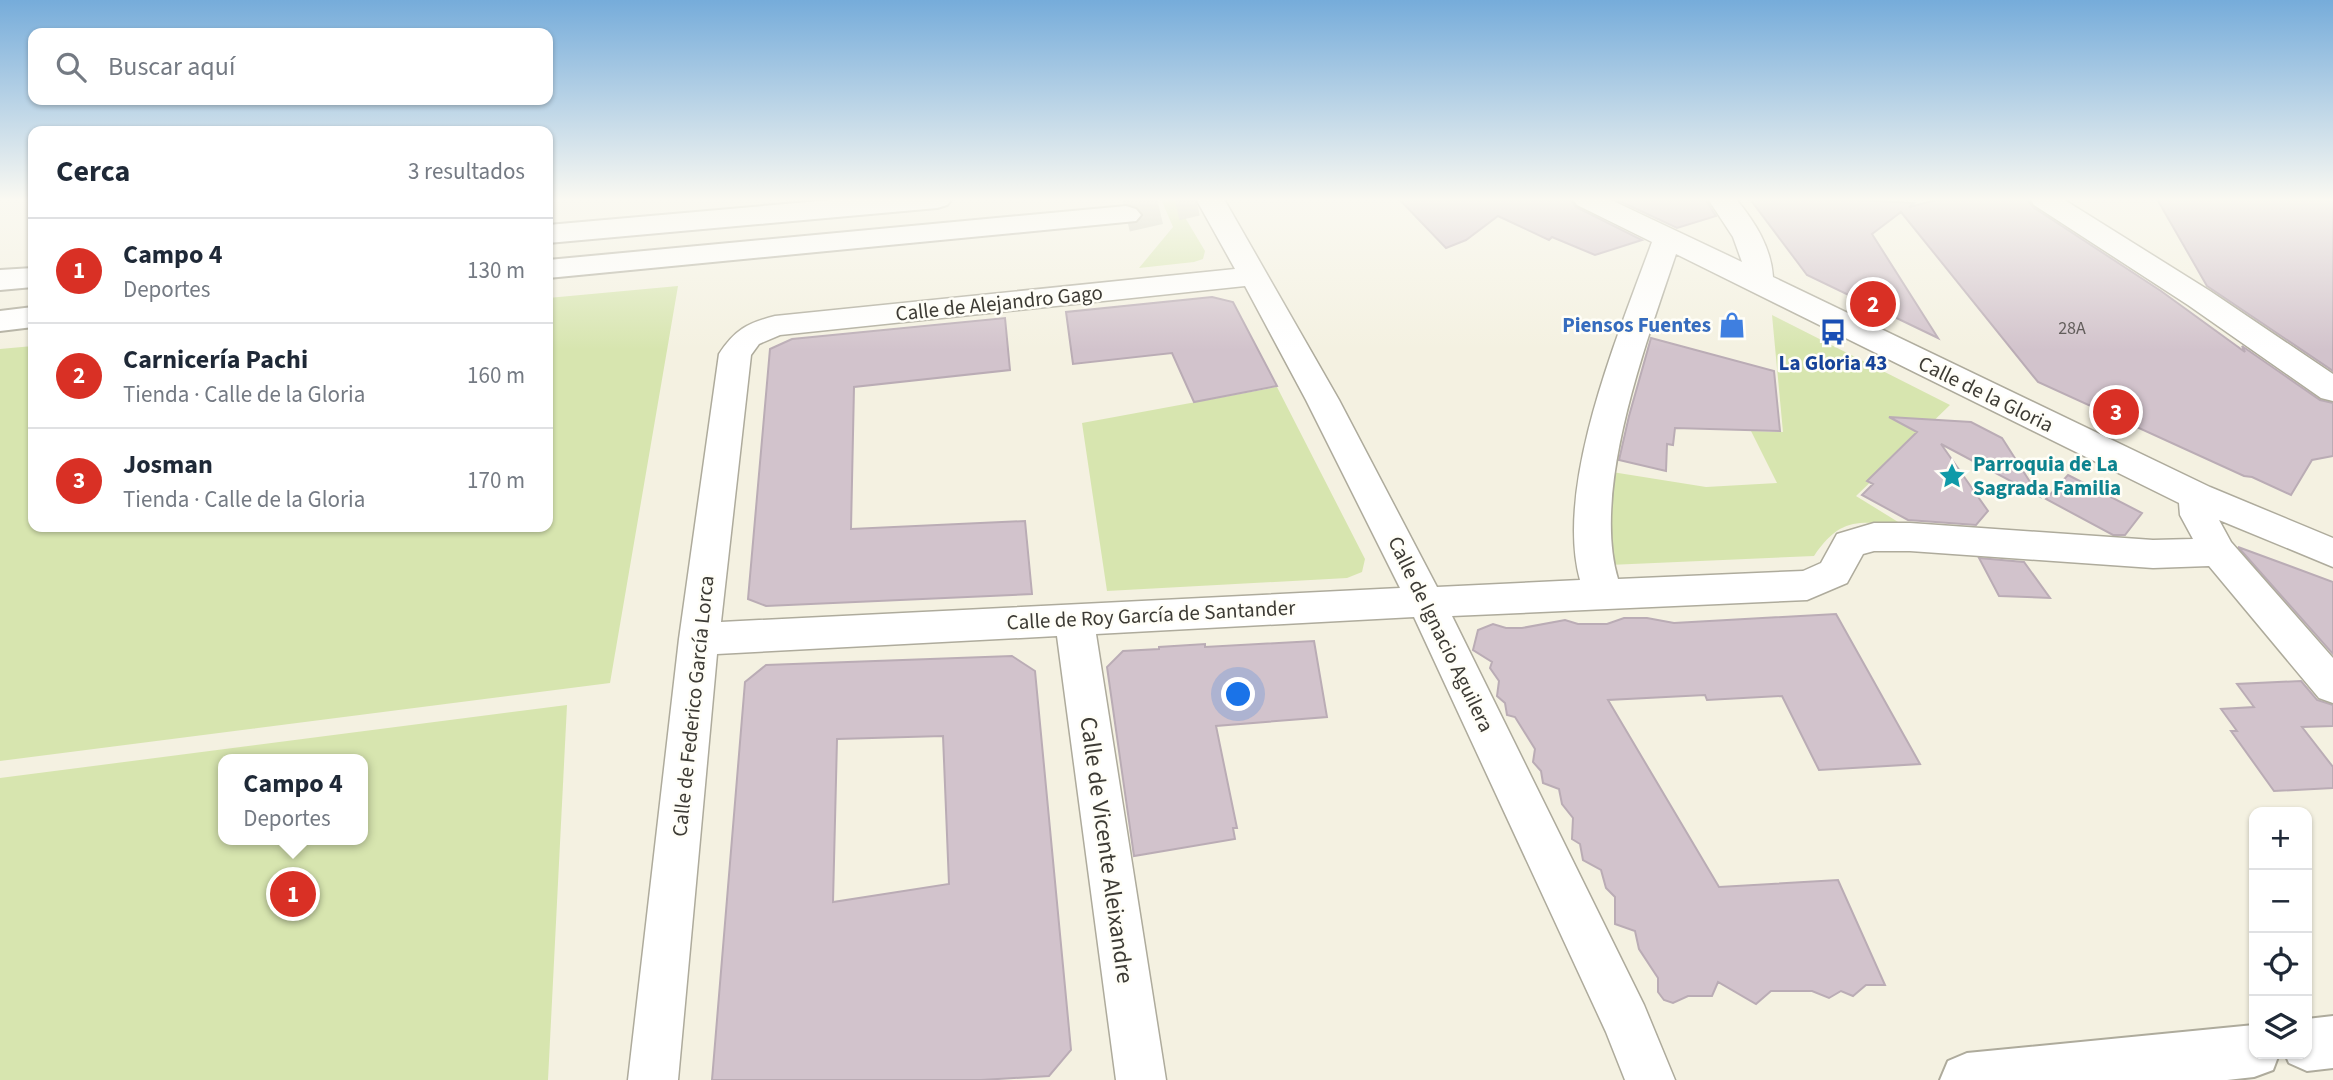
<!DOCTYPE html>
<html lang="es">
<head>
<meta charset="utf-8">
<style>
	body { margin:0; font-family:"Source Sans 3",sans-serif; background:#f6f6f7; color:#1f2937 }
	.controls { position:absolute; right:21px; bottom:21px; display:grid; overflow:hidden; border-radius:14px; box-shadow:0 2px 5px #0004 }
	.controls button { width:63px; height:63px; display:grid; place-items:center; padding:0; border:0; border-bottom:2px solid #e0e1e3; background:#fff; color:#1f2937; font:35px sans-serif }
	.you { position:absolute; left:1239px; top:695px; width:24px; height:24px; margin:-18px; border:5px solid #fff; border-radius:50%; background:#1a73e8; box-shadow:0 0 0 10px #1a73e833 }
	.badge { display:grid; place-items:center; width:46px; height:46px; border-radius:50%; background:#d93025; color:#fff; font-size:23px; font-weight:700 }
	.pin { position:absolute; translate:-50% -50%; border:4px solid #fff; box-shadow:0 2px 7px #0006 }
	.popup { position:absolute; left:218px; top:754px; width:150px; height:91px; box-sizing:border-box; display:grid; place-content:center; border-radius:14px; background:#fff; filter:drop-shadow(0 2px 5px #0005); font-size:23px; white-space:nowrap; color:#747a83 }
	.popup b { font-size:26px; color:#1f2937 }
	.popup::after { content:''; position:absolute; left:50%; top:100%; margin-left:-14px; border:14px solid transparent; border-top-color:#fff }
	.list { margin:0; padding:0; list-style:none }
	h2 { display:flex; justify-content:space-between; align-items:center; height:91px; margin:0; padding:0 28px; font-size:30px }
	h2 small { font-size:23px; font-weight:400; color:#747a83 }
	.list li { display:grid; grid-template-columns:46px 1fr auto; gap:21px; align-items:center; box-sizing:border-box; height:105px; padding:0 28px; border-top:2px solid #e0e1e3 }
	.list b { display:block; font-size:26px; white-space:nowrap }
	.list p { margin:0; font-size:23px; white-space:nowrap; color:#747a83 }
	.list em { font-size:23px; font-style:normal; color:#747a83 }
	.icon { flex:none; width:38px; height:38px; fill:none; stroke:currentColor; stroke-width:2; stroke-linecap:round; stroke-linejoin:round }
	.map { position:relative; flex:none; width:2333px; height:1080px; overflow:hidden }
	.search { position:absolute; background:#fff; box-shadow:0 2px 5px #0004; left:28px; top:28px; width:525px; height:77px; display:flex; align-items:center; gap:18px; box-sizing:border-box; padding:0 24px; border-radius:14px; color:#747a83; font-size:26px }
	.panel { position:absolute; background:#fff; box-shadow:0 2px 5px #0004; left:28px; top:126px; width:525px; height:406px; border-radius:14px }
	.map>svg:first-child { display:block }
	.green { fill:#d7e5af; fill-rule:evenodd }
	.building { fill:#d2c3cc; stroke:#baacb5; stroke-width:2; fill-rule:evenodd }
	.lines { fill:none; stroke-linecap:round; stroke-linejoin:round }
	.highway-tunnel { stroke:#cfcdbf; stroke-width:34; stroke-dasharray:34 17; stroke-linecap:butt }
	.street-casing { stroke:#aeab9c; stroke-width:3 }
	.secondary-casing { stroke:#aeab9c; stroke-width:4 }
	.highway-casing { stroke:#aeab9c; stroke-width:4 }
	.street { fill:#fff; fill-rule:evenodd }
	.secondary { fill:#fff; fill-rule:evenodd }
	.highway { fill:#fff; fill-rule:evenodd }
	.labels { text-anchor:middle; stroke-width:5; stroke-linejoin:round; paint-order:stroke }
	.number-label { font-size:18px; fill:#625d5b }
	.street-label { font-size:21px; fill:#3d3b35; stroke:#fffef7 }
	.shop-label { font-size:21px; font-weight:bold; fill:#366cbe; stroke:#fffef7; text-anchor:end }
	.transit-label { font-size:21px; font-weight:bold; fill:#164399; stroke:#fffef7 }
	.culture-label { font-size:21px; font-weight:bold; fill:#0d838f; stroke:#fffef7; text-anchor:start }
	.near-street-label { font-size:24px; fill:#3d3b35; stroke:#fffef7 }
</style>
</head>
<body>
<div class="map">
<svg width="2333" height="1080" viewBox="0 0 2333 1080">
	<rect width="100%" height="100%" fill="#f4f1e1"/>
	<!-- green -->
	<path class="green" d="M1161,199h13l31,52 -2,8 -9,3 -55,6 34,-41z
		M678,286l-68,397 -610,78v-412l33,-3v181h515v-229z
		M1772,315l178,90 -94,91 47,29c-44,-3 -62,-9 -89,31l-205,9 3,-93 94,15 71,-4 -26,-52 32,1z
		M1277,387l88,172 -3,13 -15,6 -240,13 -25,-168z
		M567,705l-19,375h-548v-302zM363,759v81h-140v-81z"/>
	<!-- building -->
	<path class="building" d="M1399,199h171l6,8 66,33 -47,15 -43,-18 -3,3 -51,-24 -32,24 -20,8z
		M1615,199h90l11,17 -39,12z
		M1750,199h91l73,4 -5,4 31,-8h87l6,8 128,84 84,61 -3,-6 78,54 13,3v53l-21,4 -21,35 -39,-18 -8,-1 -206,-94 -137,-170 -29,22 66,104 -131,-63z
		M2157,199h176v172l-126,-85z
		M1212,297l21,5 44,84 -83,16 -22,-49 -99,11 -7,-52z
		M1005,318l5,52 -156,17 -3,142 174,-8 7,73 -266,12 -18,-7 22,-250 22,-10z
		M1651,338l123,33 6,60 -105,-3 -2,17 -6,-1 -1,27 -47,-11 10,-44z
		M1889,417l82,5 31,16 37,58 -98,-52 47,67 -12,14 -68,-5 -46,-25 11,-11 -6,-3 50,-49z
		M2068,475l74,38 -17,22h-12l-67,-36z
		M2238,547l95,35v72z
		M1979,558l45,4 26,36 -51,-2z
		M1836,614l84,150 -101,6 -37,-74 -75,4 -2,-5 -97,5 111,187 119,-7 47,105h-19l-13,11 -12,-5 -12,7 -17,-7h-41l-15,13 -38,-22 -6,14h-24l-15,7 -9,-3 -6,-8v-14l-19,-29 -4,-18 -20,-7v-27l-9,-9 -5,-18 -18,-10 -3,-16 -8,-5 1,-21 -11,-14 -3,-15 -16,-6 -2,-12 -8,-9 2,-13 -20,-32 -8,-2 -2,-12 -8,-7 2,-15 -9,-13 2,-6 -19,-12 5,-20 15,-6 13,4h16l43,-8 13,4h29l17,-6h23l27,5z
		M1314,641l13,76 -111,9 21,102h-4l2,11 -101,17 -27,-189 16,-16 36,-2v-2l46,-3v3z
		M1012,656l23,15 36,379 -22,26 -68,4h-269l33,-398 21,-17zM943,736l6,148 -116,18 4,-163z
		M2301,681l16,19 16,5v21l-31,1 31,40v21l-59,3 -43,-60h6l-16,-22 33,-2 -17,-23z"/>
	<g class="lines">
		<!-- highway-tunnel -->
		<path class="highway-tunnel" d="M1126,215l70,-16"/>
		<!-- street casing -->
		<g class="street-casing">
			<path id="street" d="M1196,199h28l115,201 98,187 143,-7c-26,-95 39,-247 72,-338l-75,-37 -4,-6h36l133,63 -9,-25 -25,-38h28c19,23 35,48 37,78l437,210 123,51v29l-114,-47 12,22 102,116v45l-14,-5 -110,-132 -56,2 -243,-17h-36l-11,3 -16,29 -40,17 -355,16 192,389 31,75h-50l-19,-48 -192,-415 -318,17 70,446h-50l-59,-444 -340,18 -39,426h-50l51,-441 40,-285c16,-24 28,-31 56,-38l460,-47zM1676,254l503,249 1,12 13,24 -40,1 -243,-17h-36l-37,11 -16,29 -18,8 -185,8c-27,-90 29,-238 58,-325zM1245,286l61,114 94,188 -679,34 30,-267 8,-11 21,-9z
				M2030,199h33l147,92 123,83v27l-12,-3 -133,-93 -154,-100z"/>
		</g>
		<!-- secondary casing -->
		<g class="secondary-casing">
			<path id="secondary" d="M2333,1016v52l-26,3 -18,-8 -4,-9h22v-35z
				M2254,1025v29h25l-6,16 -19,7 -27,3h-287l8,-19 19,-8z"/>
		</g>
		<!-- highway casing -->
		<g class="highway-casing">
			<path id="highway" d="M842,199h110l-5,6 -10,3 -389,35v-18z
				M1126,206l10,3 5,6 -5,6 -588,57v-18z
				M33,268v19l-33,3v-20z
				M33,307v20l-33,4v-20z"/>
		</g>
		<!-- street -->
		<use href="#street" class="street"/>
		<!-- secondary -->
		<use href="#secondary" class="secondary"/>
		<!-- highway -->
		<use href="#highway" class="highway"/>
	</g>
	<!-- sky -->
	<linearGradient id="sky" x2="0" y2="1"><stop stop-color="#76acda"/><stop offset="0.57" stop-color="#faf9f2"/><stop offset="1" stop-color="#faf9f2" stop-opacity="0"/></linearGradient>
	<rect width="2333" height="350" fill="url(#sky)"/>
	<!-- icons -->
	<defs>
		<g id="shop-bare" transform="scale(2.1)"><path d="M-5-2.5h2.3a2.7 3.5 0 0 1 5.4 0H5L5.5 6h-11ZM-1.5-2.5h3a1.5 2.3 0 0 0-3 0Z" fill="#3f7fe0" stroke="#fffef7" stroke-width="2.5" paint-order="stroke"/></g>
		<g id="bus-bare" transform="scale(2.1)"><path d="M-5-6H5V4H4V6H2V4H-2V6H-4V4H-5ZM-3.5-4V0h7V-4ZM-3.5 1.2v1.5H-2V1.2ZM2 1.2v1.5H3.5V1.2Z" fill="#1a4fb4" stroke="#fffef7" stroke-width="2.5" paint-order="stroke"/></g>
		<g id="sight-bare" transform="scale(2.1)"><path d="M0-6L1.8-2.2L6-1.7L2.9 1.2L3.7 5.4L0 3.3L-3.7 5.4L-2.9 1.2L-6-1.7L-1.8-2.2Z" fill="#0f9aa8" stroke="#fffef7" stroke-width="2.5" paint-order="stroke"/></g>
	</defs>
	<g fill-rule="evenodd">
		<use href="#shop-bare" x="1732" y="325"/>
		<use href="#bus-bare" x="1833" y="332"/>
		<use href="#sight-bare" x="1952" y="476"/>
	</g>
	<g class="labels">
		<!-- number labels -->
		<g class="number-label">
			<text x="2072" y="334">28A</text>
		</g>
		<!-- street labels -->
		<g class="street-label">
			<text transform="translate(999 303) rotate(-6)" y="7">Calle de Alejandro Gago</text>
			<text transform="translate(1986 394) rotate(26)" y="7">Calle de la Gloria</text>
			<text transform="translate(1151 615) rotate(-3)" y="7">Calle de Roy García de Santander</text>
			<text transform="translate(1441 634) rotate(64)" y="7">Calle de Ignacio Aguilera</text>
			<text transform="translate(693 706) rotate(-84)" y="7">Calle de Federico García Lorca</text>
		</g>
		<!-- shop labels -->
		<g class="shop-label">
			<text x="1711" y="332">Piensos Fuentes</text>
		</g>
		<!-- transit labels -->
		<g class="transit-label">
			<text x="1833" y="370">La Gloria 43</text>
		</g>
		<!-- culture labels -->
		<g class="culture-label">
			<text x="1973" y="471">Parroquia de La<tspan x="1973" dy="24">Sagrada Familia</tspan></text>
		</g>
		<!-- near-street labels -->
		<g class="near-street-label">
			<text transform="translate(1107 850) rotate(82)" y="8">Calle de Vicente Aleixandre</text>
		</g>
	</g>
</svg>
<div class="controls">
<button>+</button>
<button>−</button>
<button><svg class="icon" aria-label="locate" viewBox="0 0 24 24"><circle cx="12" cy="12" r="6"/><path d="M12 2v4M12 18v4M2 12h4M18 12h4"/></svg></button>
<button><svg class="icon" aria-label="layers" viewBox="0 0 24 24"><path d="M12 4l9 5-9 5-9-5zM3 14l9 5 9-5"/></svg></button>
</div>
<div class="you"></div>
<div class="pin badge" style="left:293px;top:894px">1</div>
<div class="popup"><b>Campo 4</b>Deportes</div>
<div class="pin badge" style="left:1873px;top:304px">2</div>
<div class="pin badge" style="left:2116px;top:412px">3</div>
<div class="search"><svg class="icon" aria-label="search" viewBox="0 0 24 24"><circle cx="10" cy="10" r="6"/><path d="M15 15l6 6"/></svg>Buscar aquí</div>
<section class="panel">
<h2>Cerca<small>3 resultados</small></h2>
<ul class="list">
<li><span class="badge">1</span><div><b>Campo 4</b><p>Deportes</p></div><em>130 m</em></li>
<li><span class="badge">2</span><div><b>Carnicería Pachi</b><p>Tienda · Calle de la Gloria</p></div><em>160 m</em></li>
<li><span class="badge">3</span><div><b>Josman</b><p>Tienda · Calle de la Gloria</p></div><em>170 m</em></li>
</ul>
</section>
</div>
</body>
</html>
